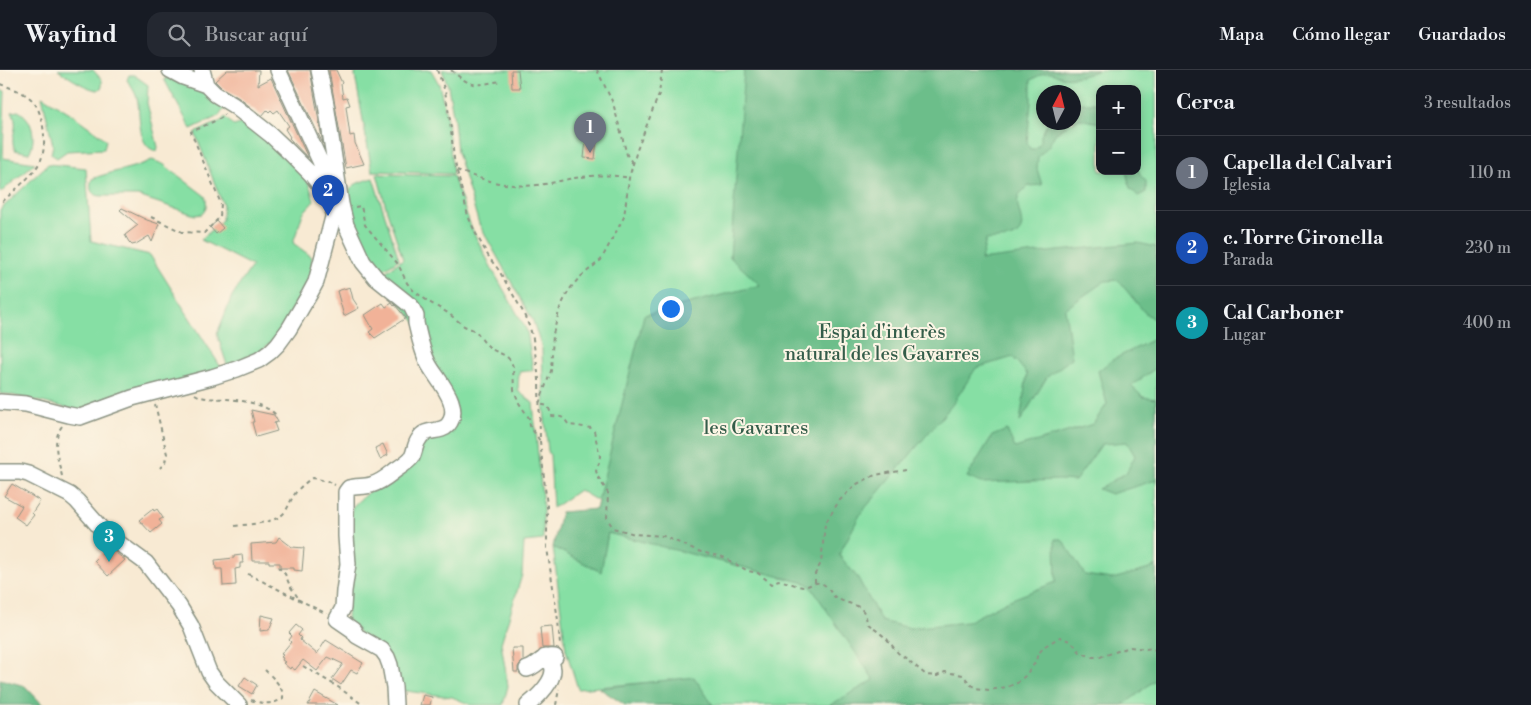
<!DOCTYPE html>
<html lang="es">
<head>
<meta charset="utf-8">
<style>
	body { margin:0; font-family:"Libre Bodoni",serif; background:#242831; color:#f1f3f6 }
	.controls { position:absolute; right:15px; top:15px; display:grid; overflow:hidden; border-radius:10px; box-shadow:0 2px 8px #0003 }
	.controls button { width:45px; height:45px; display:grid; place-items:center; padding:0; border:0; border-bottom:1px solid #363941; background:#171b24; color:#f1f3f6; font:25px sans-serif }
	.compass { position:absolute; left:1036px; top:15px; width:45px; height:45px; border-radius:50%; background:#171b24; box-shadow:0 2px 8px #0003; rotate:7deg }
	.you { position:absolute; left:670px; top:238px; width:18px; height:18px; margin:-12px; border:4px solid #fff; border-radius:50%; background:#1a73e8; box-shadow:0 0 0 8px #1a73e833 }
	.badge { display:grid; place-items:center; width:32px; height:32px; border-radius:50%; background:#8c9099; color:#fff; font-size:16px; font-weight:700 }
	.pin { position:absolute; translate:-50% -41px; filter:drop-shadow(0 1px 2px #0008) }
	.pin::after { content:''; position:absolute; top:26px; width:18px; height:15px; background:inherit; clip-path:polygon(0 0,100% 0,50% 100%) }
	.list { margin:0; padding:0; list-style:none }
	h2 { display:flex; justify-content:space-between; align-items:center; height:65px; margin:0; padding:0 20px; font-size:21px }
	h2 small { font-size:16px; font-weight:400; color:#9ea1a6 }
	.list li { display:grid; grid-template-columns:32px 1fr auto; gap:15px; align-items:center; box-sizing:border-box; height:75px; padding:0 20px; border-top:1px solid #363941 }
	.list b { display:block; font-size:19px; white-space:nowrap }
	.list p { margin:0; font-size:16px; white-space:nowrap; color:#9ea1a6 }
	.list em { font-size:16px; font-style:normal; color:#9ea1a6 }
	.icon { flex:none; width:28px; height:28px; fill:none; stroke:currentColor; stroke-width:2; stroke-linecap:round; stroke-linejoin:round }
	.map { position:relative; flex:none; width:1156px; height:635px; overflow:hidden }
	header { display:flex; align-items:center; gap:30px; box-sizing:border-box; height:70px; padding:0 25px; background:#171b24; border-bottom:1px solid #363941 }
	header strong { font-size:24px }
	nav { display:flex; gap:28px; margin-inline-start:auto; font-size:18px }
	.search { width:350px; height:45px; background:#242831; display:flex; align-items:center; gap:12px; box-sizing:border-box; padding:0 18px; border-radius:15px; color:#9ea1a6; font-size:19px }
	main { display:flex }
	aside { flex:1; background:#171b24 }
	.map>svg:first-child { display:block }
	.green { fill:#86dfa4; stroke:#528e6c; fill-rule:evenodd }
	.forest { fill:#6cbe8a; stroke:#467e5f }
	.building { fill:#f1b298 }
	.lines { fill:none; stroke-linecap:round; stroke-linejoin:round }
	.minor-casing { stroke:#8c9484; stroke-width:18 }
	.path { stroke:#8c9484; stroke-width:2; stroke-dasharray:4 4; stroke-linecap:butt }
	.minor { stroke:#fff; stroke-width:15 }
	.labels { text-anchor:middle; stroke-width:4; stroke-linejoin:round; paint-order:stroke }
	.park-label { font-size:19px; fill:#345d4a; stroke:#fcf5e5 }
</style>
</head>
<body>
<header>
<strong>Wayfind</strong>
<div class="search"><svg class="icon" aria-label="search" viewBox="0 0 24 24"><circle cx="10" cy="10" r="6"/><path d="M15 15l6 6"/></svg>Buscar aquí</div>
<nav><a>Mapa</a><a>Cómo llegar</a><a>Guardados</a></nav>
</header>
<main>
<div class="map">
<svg width="1156" height="635" viewBox="0 0 1156 635">
	<rect width="100%" height="100%" fill="#fcf5e5"/>
	<filter id="ink" filterUnits="userSpaceOnUse"><feTurbulence type="fractalNoise" baseFrequency=".02" numOctaves="2"/><feDisplacementMap in="SourceGraphic" scale="10" xChannelSelector="R" yChannelSelector="G"/><feConvolveMatrix kernelMatrix="1 2 1 2 8 2 1 2 1" color-interpolation-filters="sRGB"/></filter>
	<filter id="wash" filterUnits="userSpaceOnUse"><feTurbulence type="fractalNoise" baseFrequency=".0096" numOctaves="4" result="noise"/><feDisplacementMap in="SourceGraphic" scale="20" xChannelSelector="R" yChannelSelector="G"/><feGaussianBlur stdDeviation="1.12" result="paint"/><feColorMatrix in="noise" values="0 0 0 0 0 0 0 0 0 0 0 0 0 0 0 0 0 1.4 0 .05"/><feComposite in="paint" operator="in"/></filter>
	<g filter="url(#wash)">
		<rect width="100%" height="100%" fill="#f8ead3"/>
		<!-- green -->
		<path class="green" d="M58,0h35l9,10v7l-4,3c-12,-1 -29,-13 -40,-20z
			M356,0h75l8,14 7,29 7,61 -81,-3 -17,-96z
			M442,0h714v635h-500l5,-24 -83,8 -12,-39 -13,-103 47,24 8,-38 47,11 -42,-34 -34,-20 -26,18 -3,-53 -2,-4 -4,-41 -2,-61 -9,-28 -54,-97 -22,-72 -3,-32 -6,-34zM1100,19h37v82h-37zM1044,22h30v30h-30z
			M129,5h5l14,10 -1,18 11,44 -1,4c-21,-3 -16,-38 -20,-53 -2,-7 -7,-13 -10,-18z
			M174,6l32,17 20,13 -7,10 -28,13 -27,-50z
			M0,20l5,1 -2,67 32,5 -35,30z
			M42,26l28,17 34,25 2,2 -2,9 -37,2 -10,7 -6,-4 2,-9z
			M18,41c15,7 19,29 11,42l-14,-3c-7,-16 6,-20 -3,-38z
			M225,47l9,9 11,-4 44,36 19,22 6,21 -11,12 -10,30 19,14 -1,20 -35,61 -14,12 -35,15 -10,-31 15,-38 20,-30 -51,-26 21,-20 1,-15 -28,-72 26,-12z
			M152,90l11,4 42,32c2,7 2,13 -3,18l-7,1 -57,-19h-37c-11,-1 -12,-8 -9,-17 20,-8 41,-10 60,-19z
			M48,94l38,4 5,73 59,14 72,114 -142,42 -73,-17h-7v-184z
			M377,104l76,2 18,51 21,42 35,62 6,39 -14,2 -1,19 15,12 10,104v33l-19,2 -2,33 -21,68 7,43 -5,19h-32l-19,-8 -54,-7 -3,-21 -48,-49 5,-113 68,-63 34,-22 -36,-96 -38,-50 23,-17 -16,-48z
			M373,108l26,81 -22,15c-6,-8 -14,-17 -18,-26 -5,-12 -17,-50 -7,-61 5,-5 15,-7 21,-9z"/>
		<!-- forest -->
		<path class="forest" d="M744,0h354c-10,5 -26,9 -37,7 -6,-2 -9,-5 -16,-4 -5,1 -10,5 -14,7v23l-4,39 3,7h5l6,-7v-7l7,-12h22l-15,11 -6,11 -11,12 -1,12 5,16 -13,1c-3,2 -7,5 -9,8 -10,14 16,36 -11,44 -4,1 -17,1 -23,2l-5,20 47,-6 110,-11 18,4v74l-11,-8 -27,-33 -13,1 -40,28 7,49 -25,19 -27,45 7,-48 -14,-17 -37,11 -24,37 -91,108 -22,42 19,23 23,43 29,7 57,-6 40,-21 49,-19 -1,-43h7l23,36 27,4 38,-10 6,-4v114l-22,18 -12,8h-292l44,-25 -65,-96 -201,-51 -7,39 -48,-25 8,-35 35,-3 48,-194 116,-30 -30,-28z
			M1084,33h16v20l-20,-4 -6,2v-17z
			M1137,97l4,9 5,5v11l-8,4 -8,-8 -4,-17h11z
			M1156,268v30l-25,18 12,11 13,2v81l-45,14 -13,-5 28,-16 9,-17 -8,-14 -25,2 -27,37 -16,-1 -78,3 -14,-6 25,-41 15,-6 8,18 78,-24 14,-20 -9,-33 14,-11z
			M694,607l19,28h-88l-26,-17z
			M0,609l25,7 18,19h-43z"/>
		<g id="blocks">
			<!-- building -->
			<path class="building" d="M227,0h32l-1,15 13,-7 37,80 -19,-20 1,-1 -5,-8 4,-3 -11,-16 -4,3 -3,-3 -2,2 -2,-2 -5,6 -23,-18 -18,-11 -6,-6z
				M288,0h22l13,74z
				M329,0h7l6,13 -1,1 2,14 4,-1 3,8 -4,1 4,30 4,-1 1,8 9,21 -18,4z
				M511,0h7l2,18h-8z
				M586,69l11,1 -2,19 -11,-1z
				M122,138l25,12 12,4 -7,18 -3,-6 -13,8 -4,1 -3,-3 -4,-7 13,-10 -18,-15z
				M217,151l6,7 -7,6 -6,-7z
				M350,217l3,12 6,9 -15,8 -7,-25z
				M383,233l3,4 6,-4 2,3 1,-1 11,13 -31,20 -6,-6 4,-3 -8,-14z
				M251,340l23,5 4,7 -4,1 3,8 -21,6 -4,-15h2z
				M383,374l5,11 -8,4 -5,-11z
				M12,414l28,17 -8,12 2,2 -8,10 -11,-8 7,-11 -18,-10z
				M153,439l1,2 3,-2 6,9 -4,2 3,4 -11,9 -12,-13z
				M279,467l13,10 12,1 -2,23 -8,-1v-2h-14v-5h-11v-2h-17l-1,-17 25,-2z
				M108,477l17,13 -17,16 -14,-15z
				M242,485l1,8h-3v5l-5,1 1,16 -13,1 -1,-17h-6l-1,-9 19,-2v-2z
				M261,545l13,3 -5,12 -9,1z
				M296,555l6,5 -4,5 3,3 -1,2 17,14 9,-14 37,23 -6,10 -6,-3 -10,15 -9,-6 11,-15 -15,-7 -11,14 -14,-11 -8,10 -4,-3 -1,2 -7,-6 2,-1 -3,-2 1,-2 -2,-1 2,-2 -2,-1 10,-12 -2,-2 3,-4 -3,-3z
				M552,556l2,22h-12l-2,-21z
				M512,578h11v12l-5,7v5h-4z
				M245,607l12,8 -5,9 -13,-8z
				M315,622l23,13h-30z
				M423,625l9,2 -2,8h-10z"/>
		</g>
	</g>
	<g filter="url(#ink)">
		<use href="#blocks" fill-opacity="0" stroke="#8c9484" stroke-width="1"/>
		<g class="lines">
			<!-- minor casing -->
			<g class="minor-casing">
				<path id="minor" d="M170,0l13,7 23,8
					M202,0l4,15 9,9 18,11 38,30 19,18 21,21 25,32
					M278,0l42,91 10,29
					M319,0l7,34 15,100 5,21 17,37 13,16 35,28 5,10v7c3,13 6,28 12,40 8,16 36,42 20,62 -8,9 -23,2 -29,14 -4,5 -4,12 -7,18 -4,5 -9,8 -15,12 -8,6 -15,13 -26,16 -7,2 -15,1 -22,3l-3,4v44l2,28 -4,27 -1,17 -6,11 16,11 4,6 25,14 5,7 3,8 4,22 1,18
					M0,332l26,2 43,11 11,2 52,-19 80,-21 25,-8 22,-9 11,-8 8,-8 11,-15 20,-34 7,-13 20,-76
					M0,402h20l8,2 42,21 7,6 28,32 41,30 33,43 12,20 18,46 7,10 23,23
					M527,599c12,-3 13,-14 28,-12
					M528,635c12,-10 38,-34 17,-48"/>
			</g>
			<!-- path -->
			<path class="path" d="M437,0l8,21 5,30 4,38 14,57 8,18 14,25 8,10 24,41 8,18 3,11 6,40 1,62 7,65v42l11,72 2,25
				M451,0c22,19 23,15 50,11
				M597,0l16,33 14,52 6,9
				M662,0l-3,24 -22,56 -8,28 -5,39 -23,43 -22,18 -10,12 -9,18 -7,26 -2,37 -12,33 9,2 4,10c12,1 10,0 17,9l23,3 2,3 6,25 -1,7 -3,8 2,6 10,16 -1,25 6,10 22,6 28,2 38,16 22,5 25,14 10,2 14,11 6,-4c7,1 21,7 26,7 6,-1 10,-5 15,-4 9,1 11,11 17,15 14,8 29,4 31,25l19,15 12,15 9,6 19,16 11,1 8,-4 18,3 8,10 5,3 13,2 18,-3 10,-4 8,-7 10,-13 3,-9 7,-8 15,-9 12,5 8,10 12,5h8l30,-10 16,2 6,-1 4,3
				M0,14c11,4 22,7 31,15 13,12 17,47 9,63 -9,16 -27,29 -40,42
				M457,100c24,10 53,18 80,15 13,-1 25,-5 38,-7 17,-3 37,-4 54,0
				M355,137l6,-1 4,19 33,39 9,19 7,8 15,11 19,11 16,13 12,5 7,10 8,8 15,7 5,5 2,6 1,23 5,13 10,15 1,8 10,15
				M151,147l31,15 22,1 16,-16 1,-13 -30,-72 30,-14 4,-4
				M195,324c9,6 21,4 32,5 13,1 39,5 49,16
				M155,334l12,50 -2,8 -5,6
				M62,356c-11,15 -4,33 0,50
				M235,456c14,-2 37,-2 48,-12 5,-5 6,-11 10,-17 4,-8 12,-14 19,-19l15,3 8,4
				M278,497l7,7 5,12 9,13
				M248,504l79,40
				M815,513v-9l6,-11 4,-39 14,-23 16,-16 20,-10 31,-5
				M303,596l35,21 25,18
				M251,630c11,4 23,5 32,-2 1,-11 -11,-21 -18,-28
				M556,635l3,-16"/>
			<!-- minor -->
			<use href="#minor" class="minor"/>
		</g>
	</g>
	<g class="labels">
		<!-- park labels -->
		<g class="park-label">
			<text x="882" y="268">Espai d'interès<tspan x="882" dy="22">natural de les Gavarres</tspan></text>
			<text x="756" y="364">les Gavarres</text>
		</g>
	</g>
</svg>
<div class="controls">
<button>+</button>
<button>−</button>
</div>
<svg class="compass" viewBox="-18 -18 36 36"><path d="M0-13l5 13h-10z" fill="#e53935"/><path d="M0 13l5-13h-10z" fill="#9ea1a6"/></svg>
<div class="you"></div>
<div class="pin badge" style="left:590px;top:83px;background:#6b7280">1</div>
<div class="pin badge" style="left:328px;top:146px;background:#1a4fb4">2</div>
<div class="pin badge" style="left:109px;top:492px;background:#0f9aa8">3</div>
</div>
<aside>
<h2>Cerca<small>3 resultados</small></h2>
<ul class="list">
<li><span class="badge" style="background:#6b7280">1</span><div><b>Capella del Calvari</b><p>Iglesia</p></div><em>110 m</em></li>
<li><span class="badge" style="background:#1a4fb4">2</span><div><b>c. Torre Gironella</b><p>Parada</p></div><em>230 m</em></li>
<li><span class="badge" style="background:#0f9aa8">3</span><div><b>Cal Carboner</b><p>Lugar</p></div><em>400 m</em></li>
</ul>
</aside>
</main>
</body>
</html>
